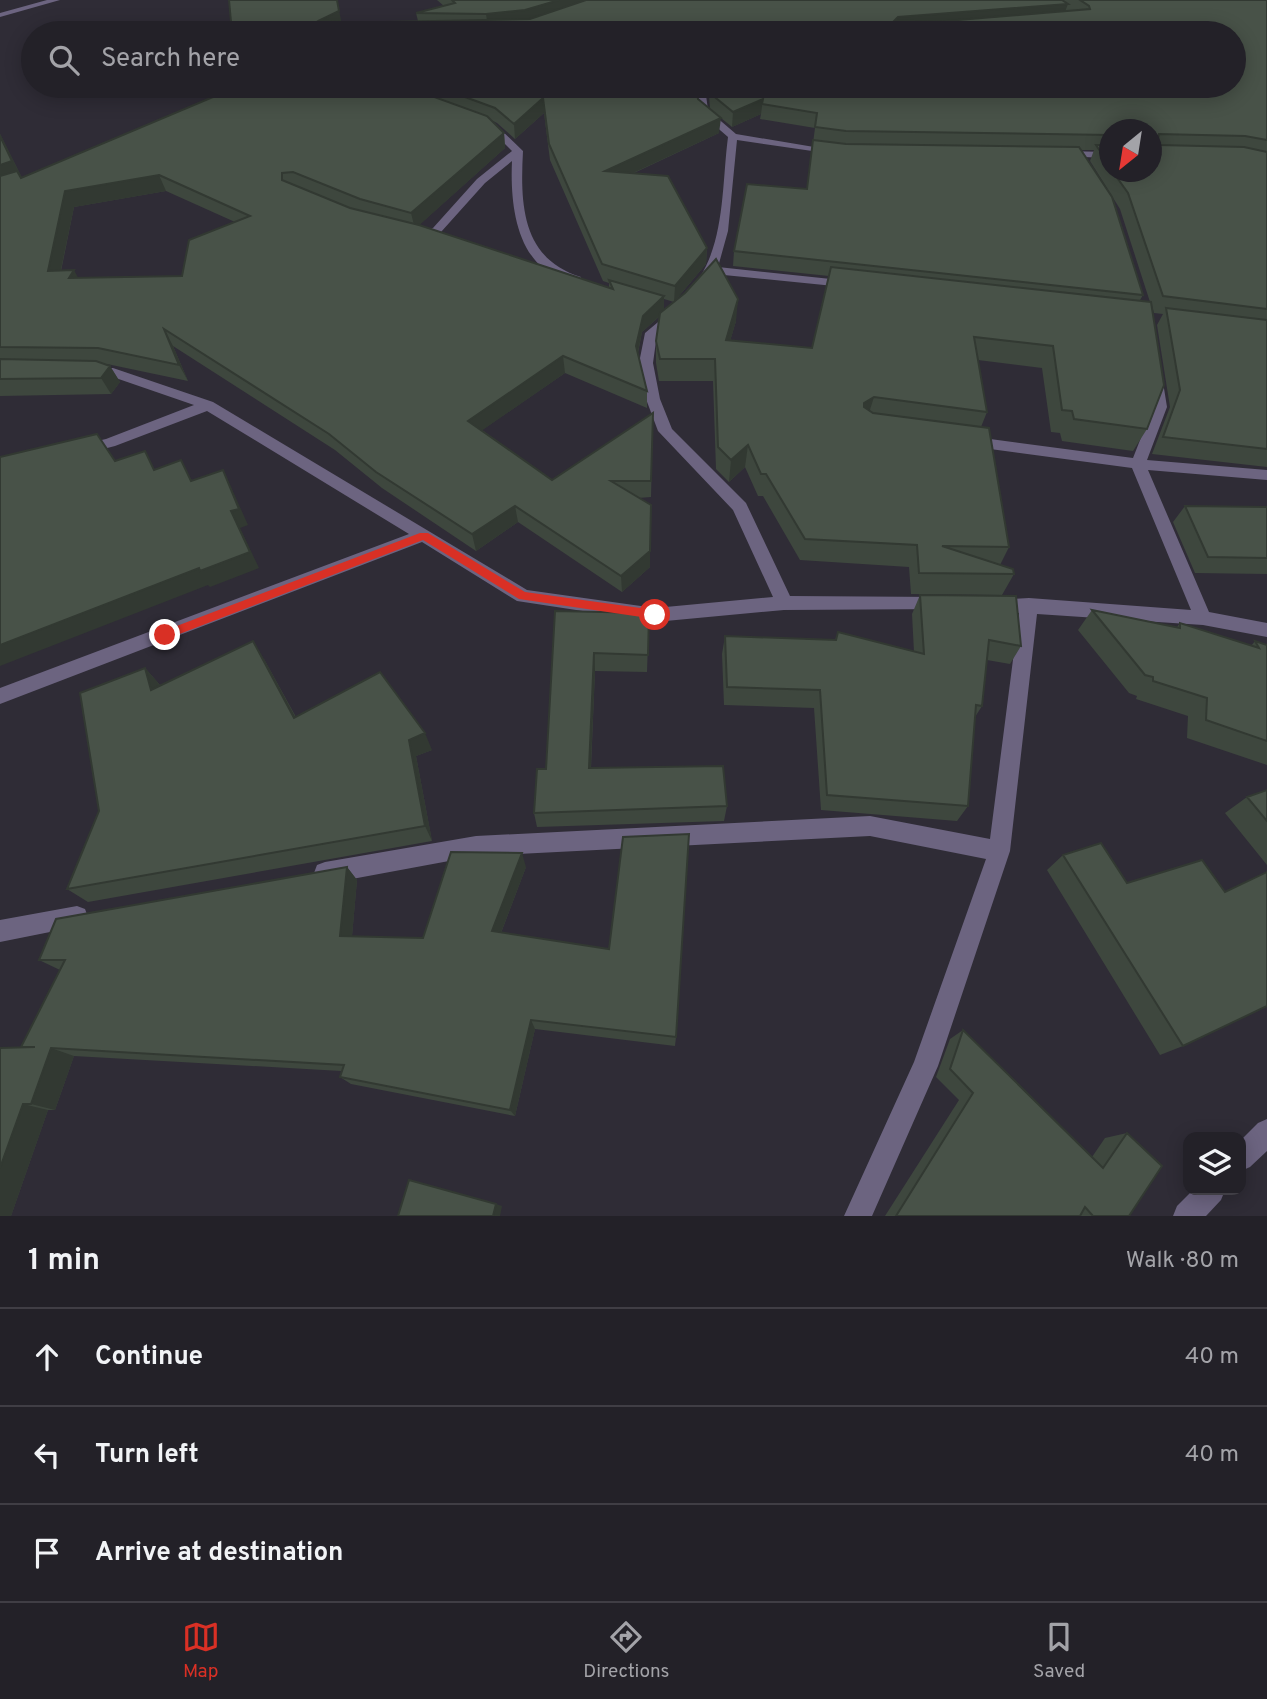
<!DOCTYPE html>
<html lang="en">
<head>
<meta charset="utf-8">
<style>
	body { margin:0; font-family:Overpass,sans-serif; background:#2b2930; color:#f1f3f6 }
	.controls { position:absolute; right:21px; bottom:21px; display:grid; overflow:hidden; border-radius:14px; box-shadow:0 4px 18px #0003 }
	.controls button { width:63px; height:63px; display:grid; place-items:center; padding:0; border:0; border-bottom:2px solid #403e45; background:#232128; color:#f1f3f6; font:35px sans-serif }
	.compass { position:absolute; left:1099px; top:119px; width:63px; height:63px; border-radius:50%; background:#232128; box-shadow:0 4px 18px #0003; rotate:210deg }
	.stop { position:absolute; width:21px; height:21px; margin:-16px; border:5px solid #d93025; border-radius:50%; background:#fff }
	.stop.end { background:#d93025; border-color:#fff; box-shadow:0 2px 7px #0008 }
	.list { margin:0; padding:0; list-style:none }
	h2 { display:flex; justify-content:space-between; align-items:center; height:91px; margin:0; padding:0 28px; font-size:30px }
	h2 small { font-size:23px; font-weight:400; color:#a3a3a8 }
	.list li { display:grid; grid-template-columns:46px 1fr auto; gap:21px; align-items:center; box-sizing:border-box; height:98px; padding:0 28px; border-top:2px solid #403e45 }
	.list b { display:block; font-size:26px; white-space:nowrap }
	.list em { font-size:23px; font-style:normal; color:#a3a3a8 }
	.icon { flex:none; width:38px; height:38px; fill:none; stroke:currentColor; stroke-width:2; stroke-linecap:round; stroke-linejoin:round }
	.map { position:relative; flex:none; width:1267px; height:1216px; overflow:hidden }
	.search { position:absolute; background:#232128; box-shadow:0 4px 18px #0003; left:21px; right:21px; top:21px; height:77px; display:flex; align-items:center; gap:18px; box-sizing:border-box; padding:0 24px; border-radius:38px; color:#a3a3a8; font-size:26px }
	.sheet { height:385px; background:#232128 }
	nav { display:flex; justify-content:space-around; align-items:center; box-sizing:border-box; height:98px; border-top:2px solid #403e45; background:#232128; font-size:19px; color:#a3a3a8 }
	nav a { display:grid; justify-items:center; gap:4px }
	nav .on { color:#d93025 }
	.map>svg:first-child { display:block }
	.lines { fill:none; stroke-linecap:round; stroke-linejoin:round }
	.minor { fill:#6c6480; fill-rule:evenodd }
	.wall { fill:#3e473e; fill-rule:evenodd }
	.shaded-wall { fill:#323932 }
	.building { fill:#485248; stroke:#323932; stroke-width:2; fill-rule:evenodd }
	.route { fill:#d93025 }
</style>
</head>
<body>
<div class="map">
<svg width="1267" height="1216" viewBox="0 0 1267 1216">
	<rect width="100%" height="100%" fill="#2f2c36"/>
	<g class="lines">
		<!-- minor -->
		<path class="minor" d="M47,0h13l-60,17v-4z
			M343,27l56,1 4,2 -4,2 -73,1z
			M705,86h9l-8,9 2,15 28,24 102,17 -5,3 -96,-14 -9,91 -10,36 132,14 6,4 -2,3 -140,-14 -4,6h-8l-2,-3c25,-40 22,-94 28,-140l-30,-26 -1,-17z
			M482,122l14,3 27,26c-3,54 -1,108 58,126v6c-7,1 -13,-2 -21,-5 -44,-17 -50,-75 -48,-117l-27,22 -44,49 -22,8 -13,-5 27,-7 44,-49 35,-28 -22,-22 -8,-3z
			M1061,151l49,1v6l-53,-2v-4z
			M676,307l6,4 -25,23 -4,29 7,36 12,30 74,74 44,93 150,1 6,2 3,5 -3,5 -162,1 -129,12 -138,-21 -95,-59 -422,162v-16l409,-154 -202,-123 -92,35 -35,9 -5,-1v-8l31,-7 88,-34 -87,-30 -21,-1v-6h27l100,34 314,188 128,18 118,-11 -40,-87 -75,-79 -12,-32 -7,-36 6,-30z
			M1155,372l7,4 5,31 -20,53 120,10v10l-119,-10 61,142 58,11v14l-64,-12 -166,-11 -27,237 -72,215 -66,150h-28l70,-154 72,-203 -116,-23 -394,20 -151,28 -8,-3 -3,-8 3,-8 8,-3 151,-26 394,-20 120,23 29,-226 -29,-3 -3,-5 3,-5 39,-2 162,12 -59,-142 -164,-22 -7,-5 7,-5 165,22 20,-51 -5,-31z
			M77,906l8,3 3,8 -3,8 -85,17v-22z
			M1267,1119v32l-17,16 -9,4v-31l17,-17z
			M1193,1190h32l-4,10 -15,16h-33l4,-10z"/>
	</g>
	<!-- wall -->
	<path class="wall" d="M437,0h830v467l-115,-13 18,-47 -13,-82 6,-11 -9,-1 -3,-11 -4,127 -14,22 -71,-10 -2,-8 -9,-1 -9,-64 -64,-8 9,52 -6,15 28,120 -9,18 14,9 -12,21 -91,-1 -2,-27 -109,-7 -37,-64h-5l-13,-29 -16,15 -13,-13 -3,-88h-54l-3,-18v-22l4,-25 -18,16 -4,21 9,38v17l-82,-35 -83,57 70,50 101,-67 -2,84 -13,1 12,69 -28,25 -104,-70 -42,29 -94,-63 -47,-38 -162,-104 15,35 -81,-17 3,2 10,16 -9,12 -111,2v-262l22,44 217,-92h464l-6,6 1,7 21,34 -85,40 73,75 -1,16 -32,38 62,19 -6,20 82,7 17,-72 -96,-10 1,-15 73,-62 8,-61 -55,-9 1,-5 -29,13 -22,-18 -1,-13v-10h525l-816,-65 -2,-8 28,-7zM544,113l6,47 53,121 6,2v5l-190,-63 86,-77 -1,-15 -13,-13 6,3 18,16zM1110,130h42v42h-42zM1081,150h13l-4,11 30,48 30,93 -10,-2 3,-5zM166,191l69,31 -53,54 -104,2 -17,-7 13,-64zM664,299l10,3 -10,8z
		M1185,506l82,1v67l-72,-1 -22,-51z
		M920,595l101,51 -11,18 -23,-4 -5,46 -7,11 -7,89 -11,15 -136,-11 -7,-102 -90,-3 -2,-51 3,-18 110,4 3,-8 76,20 -2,-38z
		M1092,610l85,17 3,-4 71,23 4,-5 12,4v120l-80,-27 1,-22 -52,-17 1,-3 -8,-3 -51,-63z
		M555,611l94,2 -2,59 -52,-1 -4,97 136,38 -3,15 -187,6 -3,-14 12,-44z
		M264,659l32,58 136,33 -16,6 16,85 -344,61 -21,-13 32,-78 46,-143 15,17z
		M1267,790v75l-42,-52 22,-16z
		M1063,855l64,28 98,9 -42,154 -23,9 -113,-185z
		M347,867l10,13 -5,56 71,2 103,-71 -25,66 175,104 -1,9 -140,-17 -20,87 -164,-32 -11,-7 1,-6 -267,-15 -19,54h-7l-37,106h-11l25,-168 -4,-1 39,-77 -21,-10z
		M963,1030l129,127 13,-19 22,-5 2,83h-244l74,-116 -23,-23 14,-38z"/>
	<!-- shaded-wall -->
	<path class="shaded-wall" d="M337,0l5,25 -22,-5z
		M559,0h42l-75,23 -38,4 -2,-13z
		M1068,4l-5,13 -168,13v-10l3,-3z
		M695,86h8l-9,8z
		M543,98l1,15 -29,26 -1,-15z
		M763,99l-2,15 -29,13 1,-15z
		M721,118l-2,15 -114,53v-15z
		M504,133l1,15 -90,81 -4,-16z
		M0,134l21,42 -21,7z
		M159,175l7,16 -92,16 -17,81 -9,-17 17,-80z
		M707,248l-1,16 -32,38 1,-16z
		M74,270l9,17 -14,-9z
		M664,296v16l-22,20 -6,30v-16l7,-30z
		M738,299l-2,22 -12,41 2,-22z
		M164,329l9,17 15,35 -9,-16z
		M563,356l2,17 -94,65 -3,-17z
		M110,366l10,16 -9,12 -10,-16z
		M874,397l-7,22 -9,6 6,-22z
		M748,445l-3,22 -16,15 2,-22z
		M223,470l8,17 17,38 -8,3 19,40 -49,19 -2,-2 -208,81v-21l231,-134z
		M515,506l3,16 -42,29 -4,-17z
		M650,551v16l-28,25 -1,-16z
		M253,641l11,18 41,76 -11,-17z
		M594,653l1,18 -5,113 -1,-16z
		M145,668l15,17 -9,5z
		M425,733l7,17 -16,6 16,85 -7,-15 -16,-86z
		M522,853l4,14 -29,76 -5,-12z
		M347,867l10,13 -6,67 -11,-11z
		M531,1020l4,9 -20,87 -5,-6z
		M51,1048l23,8 -19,54 -24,-6z
		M23,1104l25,6 -37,106h-11v-48z
		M496,1204l6,2 -2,10h-7z"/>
	<!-- building -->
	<path class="building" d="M229,0h108l2,11 -19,9 21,2 2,11h-111z
		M452,0h107l-34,10 -39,4 -70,-1 39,-10z
		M586,0h476l6,4 -170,13 -3,3 39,2 156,-13 -1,-3 -9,-6h187v140l-22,-4 -86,-2 -2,9 2,2 85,2 23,5v157l-104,-13 -35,-103 -15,-21h39v-42h-42v5l-264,-4 -31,-4 2,-14 -55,-9 1,-5 -30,13 -22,-18 -1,-8h524v-53h-863l14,-11 145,-3z
		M239,86h165l83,30 17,17 -93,80 -51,-14 -67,-27 -11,1v7l68,28 69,17 194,64 -4,-9 55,16 -21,20 -7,30 11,45 -84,-35 -95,65 84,59 101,-67 -2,68h-40l40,24 -1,46 -29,25 -106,-70 -43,28 -96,-62 -47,-38 -165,-105 15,36 -81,-17 -98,-1v-171l17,-5 4,7zM159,175l91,41 -61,24 -7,36 -113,2 5,-8 -26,1 17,-80z
		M435,86h261l2,13 23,19 -116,53 63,5 39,72 -32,38 -73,-22 -53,-120 -6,-46 -29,26 -19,-16z
		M0,136l12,25 -12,4z
		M813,140l33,4 233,3 33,50 31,98 -409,-44 13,-67 60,5z
		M1096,145h14v21z
		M716,259l22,40 -12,41 86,8 19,-81 320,35 13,83 -17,44 -73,-10 -2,-8 -10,-1 -9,-64 -79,-9 13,75 -113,-15 -10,6v4l9,6 116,15 20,119 -67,-1 71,23 1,5 -95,-1 -2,-28 -112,-6 -39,-65h-5l-13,-29 -17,15 -13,-13 -3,-88h-55l-4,-18 4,-28 25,-20z
		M1166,308l101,12v129l-104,-12 17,-47z
		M0,359l96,2 14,5 -9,12 -101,1z
		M97,434l18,27 30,-10 9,19 27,-10 10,21 32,-11 16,39 -8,2 19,41 -50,19 -1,-3 -199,77v-188z
		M1185,506l82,1v51l-59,-1z
		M920,595l96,1 5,50 -32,-6 -7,66 -6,-1 -8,101 -141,-11 -7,-105 -93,-3 -2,-51 111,4 2,-8 86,22z
		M1092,610l88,18v-5l79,25 -4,-7 12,4v96l-61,-21 1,-22 -54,-17v-4l-8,-2z
		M555,611l94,2 -1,42 -54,-2 -5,115 134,-2 4,40 -193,7 3,-44h9z
		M253,641l41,77 86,-46 45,61 -16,7 16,86 -358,63 32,-78 -19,-118 65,-25 6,22z
		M1267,790v31l-20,-24z
		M689,834l-13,203 -145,-17 -21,90 -170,-33 4,-12 -293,-17 -20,56h-8l-23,64v-120l35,-1h-14l44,-87h-26l17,-41 291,-52 -7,69 83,2 28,-86 71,1 -30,78 117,18 14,-112z
		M1101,843l26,40 75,-23 23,32 42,-20v134l-84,40 -120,-191z
		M963,1030l140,138 24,-35 35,33 -33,50h-36l-8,-9 -5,9h-184l77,-123 -23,-24z
		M409,1180l87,24 -3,12h-95z"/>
	<!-- route -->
	<path class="route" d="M420,533h8l97,59 130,18 6,5 -6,4 -136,-20 -96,-59 -254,98 -4,2 -6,-5 2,-3z"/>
</svg>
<div class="controls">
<button><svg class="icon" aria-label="layers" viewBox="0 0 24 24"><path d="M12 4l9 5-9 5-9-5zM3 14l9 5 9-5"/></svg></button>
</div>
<svg class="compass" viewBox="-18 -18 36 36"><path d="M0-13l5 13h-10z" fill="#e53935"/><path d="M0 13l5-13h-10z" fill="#a3a3a8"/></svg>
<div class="stop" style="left:655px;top:615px"></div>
<div class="stop end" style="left:165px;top:635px"></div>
<div class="search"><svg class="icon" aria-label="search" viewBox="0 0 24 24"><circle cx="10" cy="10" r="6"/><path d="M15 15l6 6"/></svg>Search here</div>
</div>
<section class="sheet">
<h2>1 min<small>Walk · 80 m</small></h2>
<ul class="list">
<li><svg class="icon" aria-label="ahead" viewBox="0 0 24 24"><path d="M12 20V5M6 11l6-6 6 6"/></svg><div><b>Continue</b></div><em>40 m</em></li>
<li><svg class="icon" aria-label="left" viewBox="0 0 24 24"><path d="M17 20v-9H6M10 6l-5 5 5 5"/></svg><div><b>Turn left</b></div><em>40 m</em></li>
<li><svg class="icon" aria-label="arrive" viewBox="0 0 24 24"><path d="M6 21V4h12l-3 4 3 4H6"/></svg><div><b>Arrive at destination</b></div></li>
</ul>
</section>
<nav>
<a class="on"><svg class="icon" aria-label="map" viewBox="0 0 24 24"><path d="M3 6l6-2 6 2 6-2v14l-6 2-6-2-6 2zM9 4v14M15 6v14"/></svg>Map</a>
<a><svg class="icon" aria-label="directions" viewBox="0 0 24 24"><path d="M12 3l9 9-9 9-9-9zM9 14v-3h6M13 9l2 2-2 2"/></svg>Directions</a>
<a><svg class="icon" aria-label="saved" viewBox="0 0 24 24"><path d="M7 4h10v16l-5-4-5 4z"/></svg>Saved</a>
</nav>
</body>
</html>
